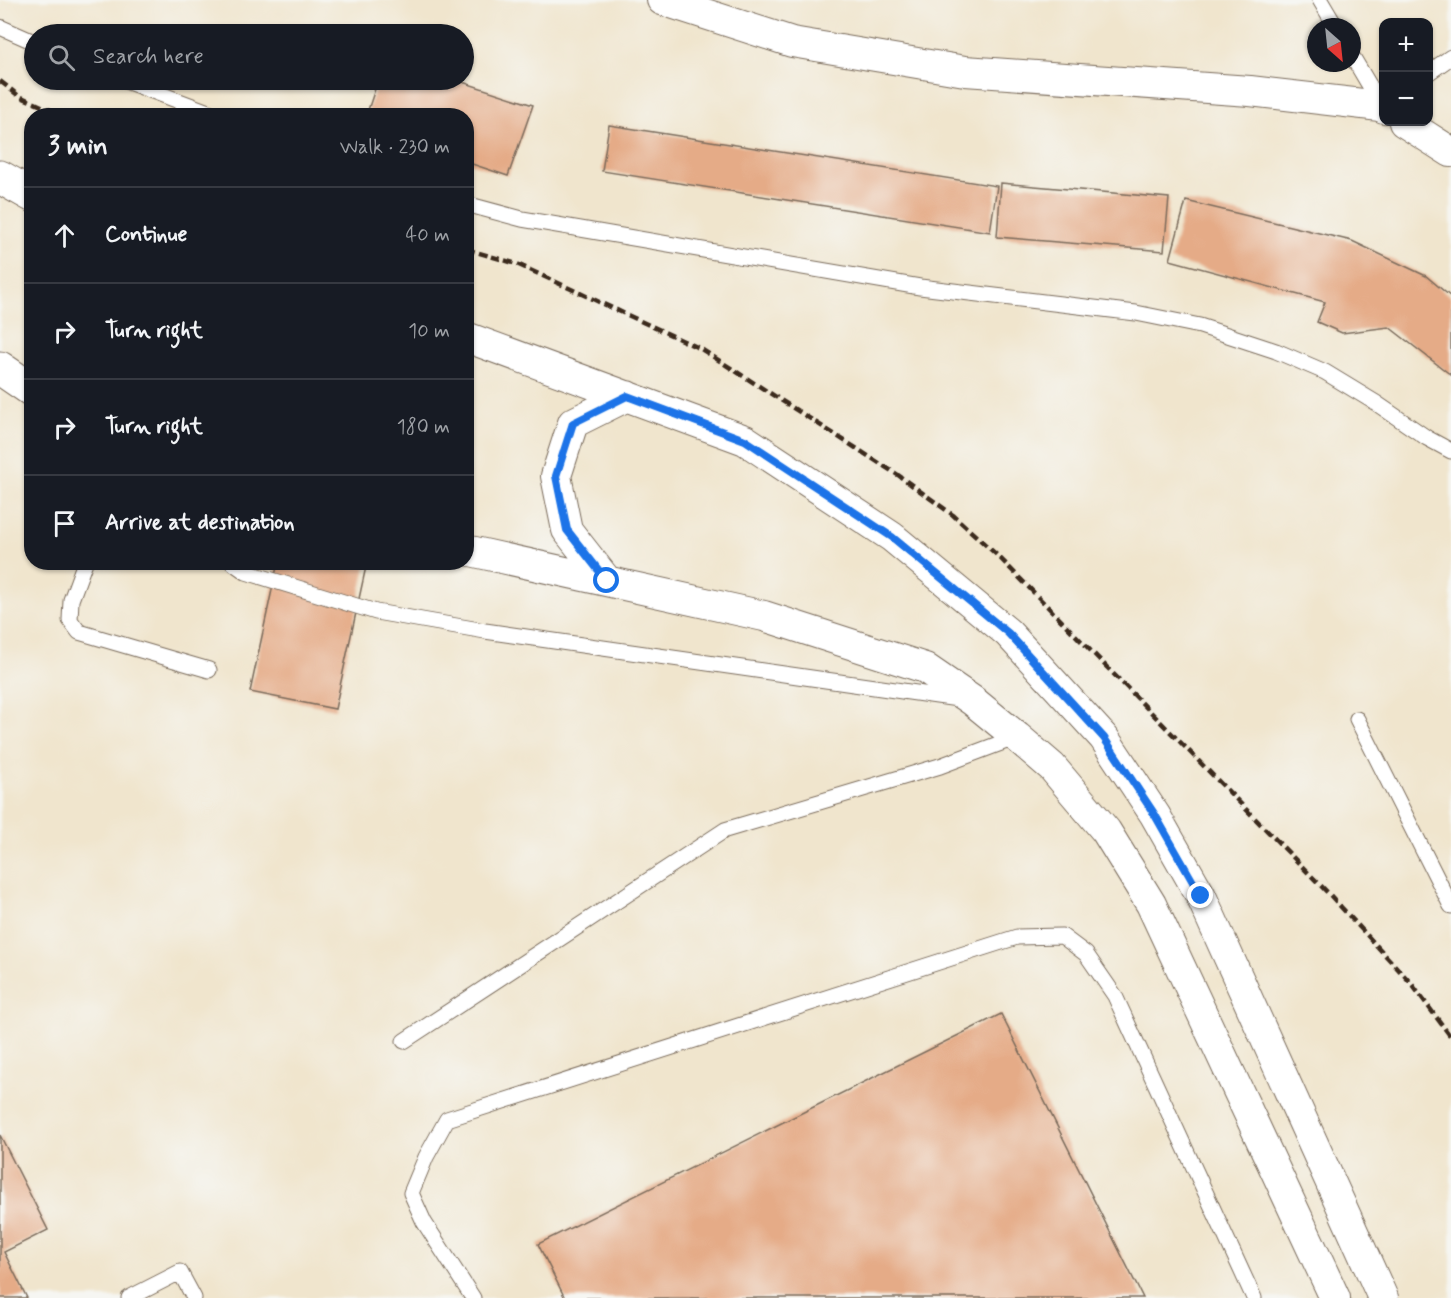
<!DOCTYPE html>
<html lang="en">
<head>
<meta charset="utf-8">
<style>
	body { margin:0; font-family:Mynerve,sans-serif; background:#20242c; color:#f1f3f6 }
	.controls { position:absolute; right:18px; top:18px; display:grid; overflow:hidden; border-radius:12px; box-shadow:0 2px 4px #0004 }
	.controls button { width:54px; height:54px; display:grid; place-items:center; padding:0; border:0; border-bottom:2px solid #363941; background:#171b24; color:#f1f3f6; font:30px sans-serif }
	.compass { position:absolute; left:1307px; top:18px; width:54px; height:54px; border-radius:50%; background:#171b24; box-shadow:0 2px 4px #0004; rotate:153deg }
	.stop { position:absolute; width:18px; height:18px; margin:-14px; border:4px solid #1a73e8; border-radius:50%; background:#fff }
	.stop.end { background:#1a73e8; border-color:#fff; box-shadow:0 2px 6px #0008 }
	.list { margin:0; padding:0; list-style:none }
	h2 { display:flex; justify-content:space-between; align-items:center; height:78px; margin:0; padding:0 24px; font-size:26px }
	h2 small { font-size:20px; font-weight:400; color:#9ea1a6 }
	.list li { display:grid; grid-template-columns:39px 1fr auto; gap:18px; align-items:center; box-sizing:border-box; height:96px; padding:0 24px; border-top:2px solid #363941 }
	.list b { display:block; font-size:22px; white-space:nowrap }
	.list em { font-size:20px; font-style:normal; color:#9ea1a6 }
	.icon { flex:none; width:33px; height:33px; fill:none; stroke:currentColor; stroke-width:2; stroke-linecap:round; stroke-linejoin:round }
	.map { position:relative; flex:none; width:1451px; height:1298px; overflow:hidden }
	.search { position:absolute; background:#171b24; box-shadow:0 2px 4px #0004; left:24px; top:24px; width:450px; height:66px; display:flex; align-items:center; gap:15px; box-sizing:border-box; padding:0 21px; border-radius:33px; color:#9ea1a6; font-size:22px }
	.panel { position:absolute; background:#171b24; box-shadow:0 2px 4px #0004; left:24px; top:108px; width:450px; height:462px; border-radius:24px }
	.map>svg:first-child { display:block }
	.building { fill:#e5ab87 }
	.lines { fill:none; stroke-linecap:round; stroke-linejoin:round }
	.service-casing { stroke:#7a6b5b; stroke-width:17 }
	.minor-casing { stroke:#7a6b5b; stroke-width:32 }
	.primary-casing { stroke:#7a6b5b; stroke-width:35 }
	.service { stroke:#fff; stroke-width:15 }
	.minor { stroke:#fff; stroke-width:30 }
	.primary { stroke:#fff; stroke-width:33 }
	.rail { stroke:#3b2a1e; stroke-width:4.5; stroke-dasharray:9 4.5; stroke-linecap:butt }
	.route { stroke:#1a73e8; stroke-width:8 }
</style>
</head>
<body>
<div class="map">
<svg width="1451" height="1298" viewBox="0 0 1451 1298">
	<rect width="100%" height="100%" fill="#f6f6f2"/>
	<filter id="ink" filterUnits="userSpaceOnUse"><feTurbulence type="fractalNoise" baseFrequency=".0167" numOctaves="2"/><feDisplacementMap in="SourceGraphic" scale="12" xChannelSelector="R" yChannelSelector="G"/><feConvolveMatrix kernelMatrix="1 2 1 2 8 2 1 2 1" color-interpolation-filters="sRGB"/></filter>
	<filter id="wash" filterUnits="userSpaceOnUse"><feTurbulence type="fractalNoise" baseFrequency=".008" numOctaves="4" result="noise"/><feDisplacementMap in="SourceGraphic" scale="24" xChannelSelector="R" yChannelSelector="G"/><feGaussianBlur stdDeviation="1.35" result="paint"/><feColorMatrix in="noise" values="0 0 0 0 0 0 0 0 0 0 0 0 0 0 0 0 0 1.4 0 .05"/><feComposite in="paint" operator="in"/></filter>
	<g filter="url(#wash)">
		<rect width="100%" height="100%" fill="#f0e5cd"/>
		<g id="blocks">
			<!-- building -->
			<path class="building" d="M378,80h78l77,25 -25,71 -42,-14v-46h-100z
				M609,125l388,61 -7,46 -388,-61z
				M1001,183l168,15 -5,53 -167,-14z
				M1186,201l166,40 74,35 25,21v78l-62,-48 -47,6 -25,-11 8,-20 -155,-42z
				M278,562h89l-32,147 -85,-17z
				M1001,1014l142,284h-578l-27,-54z
				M0,1135l48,95 -44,22 23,46h-27z"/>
		</g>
	</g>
	<g filter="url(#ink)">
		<use href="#blocks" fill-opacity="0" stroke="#7a6b5b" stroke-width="1.5"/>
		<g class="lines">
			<!-- service casing -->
			<g class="service-casing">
				<path id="service" d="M1320,0l16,27
					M0,27l34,15
					M1352,56l29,49
					M1428,73l23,-16
					M123,80l96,36
					M466,204l56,15 398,68 216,26 64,13 76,25 49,21 51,31 51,35 24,13
					M85,562l-14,38 -1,20 9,12 130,38
					M232,562l14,10 130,40 109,19 473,68
					M1357,719l94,187
					M404,1041l321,-211 215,-64 77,-29
					M129,1298l51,-26 14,26
					M473,1298l-49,-76 -13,-29 15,-36 21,-38 570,-182 45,-1 24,18 29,42 139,302"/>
			</g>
			<!-- minor casing -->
			<g class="minor-casing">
				<path id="minor" d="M662,0l130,42 173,29 285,20 130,15 4,2
					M1404,122l47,30
					M466,337l279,103 147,97 116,96 96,105 51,77 46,81 182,402
					M466,550l298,66 161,52 48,33 44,36 35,30 54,64 45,73 184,394
					M607,581l-40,-51 -11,-54 17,-53 54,-27"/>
			</g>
			<!-- primary casing -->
			<g class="primary-casing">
				<path id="primary" d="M0,177l32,18
					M0,368l32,22"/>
			</g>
			<!-- service -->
			<use href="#service" class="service"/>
			<!-- minor -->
			<use href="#minor" class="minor"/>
			<!-- primary -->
			<use href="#primary" class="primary"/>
			<!-- rail -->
			<path class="rail" d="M0,81l19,15 45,20
				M466,249l51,15 184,85 197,126 55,40 46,42 331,338 81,88 40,54"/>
		</g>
	</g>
	<g class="lines" filter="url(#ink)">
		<!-- route -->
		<path class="route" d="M607,581l-40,-51 -11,-54 17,-53 54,-27 118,44 147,97 116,96 96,105 51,77 46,81"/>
	</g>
</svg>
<div class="controls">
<button>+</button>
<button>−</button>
</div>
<svg class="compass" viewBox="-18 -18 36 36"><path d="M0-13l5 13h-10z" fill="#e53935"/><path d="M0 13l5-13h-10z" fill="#9ea1a6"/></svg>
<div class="stop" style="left:607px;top:581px"></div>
<div class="stop end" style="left:1201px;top:896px"></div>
<div class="search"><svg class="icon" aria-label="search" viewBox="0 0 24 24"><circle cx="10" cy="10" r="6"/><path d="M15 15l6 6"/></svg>Search here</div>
<section class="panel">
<h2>3 min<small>Walk · 230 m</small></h2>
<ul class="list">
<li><svg class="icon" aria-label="ahead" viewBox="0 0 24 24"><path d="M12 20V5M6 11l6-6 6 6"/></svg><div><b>Continue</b></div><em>40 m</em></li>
<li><svg class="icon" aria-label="right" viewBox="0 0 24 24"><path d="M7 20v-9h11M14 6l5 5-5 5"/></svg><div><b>Turn right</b></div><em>10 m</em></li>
<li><svg class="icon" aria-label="right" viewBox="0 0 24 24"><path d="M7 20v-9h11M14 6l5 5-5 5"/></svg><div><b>Turn right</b></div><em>180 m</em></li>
<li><svg class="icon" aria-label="arrive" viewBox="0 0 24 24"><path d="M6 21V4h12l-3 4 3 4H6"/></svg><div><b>Arrive at destination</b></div></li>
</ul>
</section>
</div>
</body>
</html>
